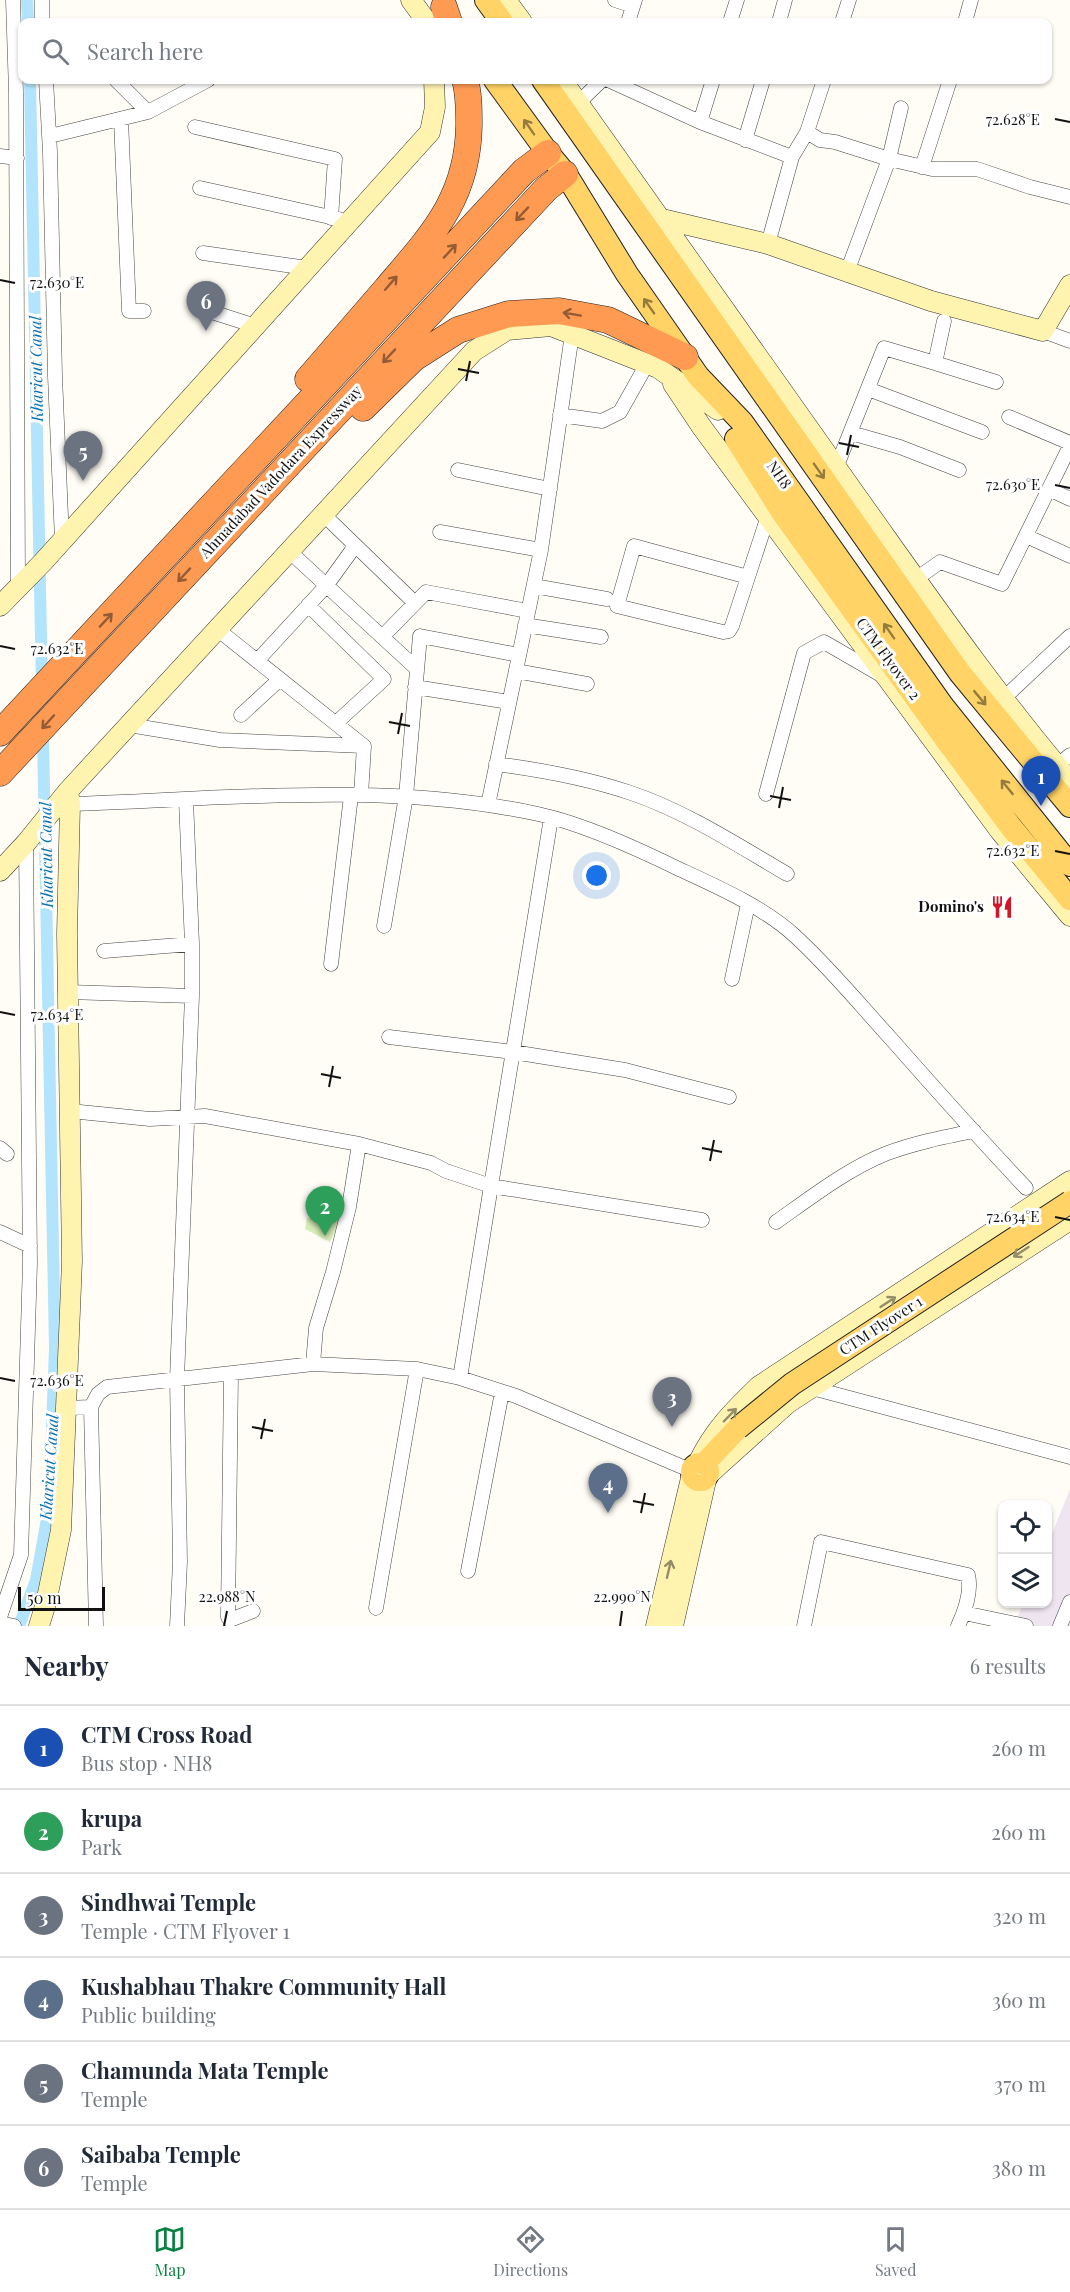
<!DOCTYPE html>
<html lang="en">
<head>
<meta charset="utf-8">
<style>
	body { margin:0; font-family:"Playfair Display",serif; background:#f2f2f3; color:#1f2937 }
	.controls { position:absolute; right:18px; bottom:18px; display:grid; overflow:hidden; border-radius:12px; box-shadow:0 2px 4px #0004 }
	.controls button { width:54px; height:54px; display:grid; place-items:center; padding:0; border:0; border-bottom:2px solid #e0e1e3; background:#fff; color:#1f2937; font:30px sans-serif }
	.scale { position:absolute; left:18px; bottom:15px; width:87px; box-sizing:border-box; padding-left:6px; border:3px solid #111; border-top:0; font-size:16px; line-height:21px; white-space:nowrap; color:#111; -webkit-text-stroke:4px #fff; paint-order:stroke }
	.you { position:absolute; left:597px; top:876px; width:21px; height:21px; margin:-15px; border:4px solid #fff; border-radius:50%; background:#1a73e8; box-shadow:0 0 0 9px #1a73e833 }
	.badge { display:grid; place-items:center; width:39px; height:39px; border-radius:50%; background:#0b8043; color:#fff; font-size:20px; font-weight:700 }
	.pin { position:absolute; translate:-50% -50px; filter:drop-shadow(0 2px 3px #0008) }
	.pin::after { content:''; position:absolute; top:32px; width:21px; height:18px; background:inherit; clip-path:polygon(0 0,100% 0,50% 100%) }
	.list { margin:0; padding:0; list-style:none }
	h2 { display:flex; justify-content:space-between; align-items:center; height:78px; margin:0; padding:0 24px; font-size:26px }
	h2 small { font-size:20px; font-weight:400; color:#747a83 }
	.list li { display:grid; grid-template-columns:39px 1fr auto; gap:18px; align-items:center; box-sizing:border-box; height:84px; padding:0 24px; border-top:2px solid #e0e1e3 }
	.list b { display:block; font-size:22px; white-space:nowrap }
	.list p { margin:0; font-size:20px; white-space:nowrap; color:#747a83 }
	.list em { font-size:20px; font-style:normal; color:#747a83 }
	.icon { flex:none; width:33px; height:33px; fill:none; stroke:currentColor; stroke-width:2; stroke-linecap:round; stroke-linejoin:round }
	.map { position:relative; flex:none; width:1070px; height:1626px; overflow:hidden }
	.search { position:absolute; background:#fff; box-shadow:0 2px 4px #0004; left:18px; right:18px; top:18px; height:66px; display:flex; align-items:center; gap:15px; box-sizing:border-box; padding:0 21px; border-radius:12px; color:#747a83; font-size:22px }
	.sheet { height:582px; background:#fff }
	nav { display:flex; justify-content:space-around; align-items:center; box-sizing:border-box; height:84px; border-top:2px solid #e0e1e3; background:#fff; font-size:16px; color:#747a83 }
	nav a { display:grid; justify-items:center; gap:3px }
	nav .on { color:#0b8043 }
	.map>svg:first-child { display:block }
	.industrial { fill:#eee5f0 }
	.green { fill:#d7efb8 }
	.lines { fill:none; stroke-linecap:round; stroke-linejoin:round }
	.canal { stroke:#b3e4fd; stroke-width:12 }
	.street-casing { stroke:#444; stroke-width:15 }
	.secondary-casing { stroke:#333; stroke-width:21 }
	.primary-casing { stroke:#222; stroke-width:24 }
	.highway-casing { stroke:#222; stroke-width:27 }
	.street { stroke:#fff; stroke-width:14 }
	.secondary { stroke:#fff3b0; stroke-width:20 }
	.primary { stroke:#ffd365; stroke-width:22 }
	.highway { stroke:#ff9a53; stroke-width:26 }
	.primary-bridge-casing { stroke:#222; stroke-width:24; stroke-linecap:butt }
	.primary-bridge { stroke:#ffd365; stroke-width:22 }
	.oneway { stroke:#947c3f }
	.oneway2 { stroke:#945c35 }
	.oneway3 { stroke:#948d68 }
	.ticks { fill:none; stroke:#111; stroke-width:2 }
	.labels { text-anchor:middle; stroke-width:6; stroke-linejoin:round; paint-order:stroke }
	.street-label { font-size:15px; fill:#111; stroke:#fff }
	.poi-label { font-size:15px; font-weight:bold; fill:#111; stroke:#fff; text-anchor:end }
	.water-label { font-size:16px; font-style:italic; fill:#0970b4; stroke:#fff }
	.ticks-label { font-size:15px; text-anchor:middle; fill:#111; stroke:#fff; stroke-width:6; stroke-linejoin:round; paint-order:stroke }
</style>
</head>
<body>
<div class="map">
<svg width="1070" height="1626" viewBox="0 0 1070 1626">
	<rect width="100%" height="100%" fill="#fffdf5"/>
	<!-- industrial -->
	<path class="industrial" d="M1070,1489v137h-56l9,-22h25v-60z"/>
	<!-- green -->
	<path class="green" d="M307,1218l34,1 -11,23 -25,-13z"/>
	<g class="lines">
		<!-- canal -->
		<path class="canal" d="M27,0l1,22
			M19,1626l17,-46 13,-72 6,-160 -25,-1268"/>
		<!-- street casing -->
		<g class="street-casing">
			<path id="street" d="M13,0l3,92 2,495
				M615,0l18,6
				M42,22v-22
				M628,22l7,-22
				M730,22l7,-22
				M779,22l6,-22
				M842,22l7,-22
				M965,22l6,-22
				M46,80l4,72 5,224 7,164
				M116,80l32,32
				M608,80l92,42
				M713,80l-13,42 92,35 -24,87
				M578,103l24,-23
				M121,119l8,192h15
				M195,127l140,32 -4,59
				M807,132l13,8 15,2 54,17 43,10h45l53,18 40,10
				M50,136l98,-24 60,-32
				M745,140l18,-60
				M0,156l17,2
				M792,157l15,-25 17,-52
				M922,167l28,-87
				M200,188l139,31
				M203,253l104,15
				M847,272l42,-113 12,-51
				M215,313l41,13
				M1043,331l27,10
				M935,363l61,19
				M868,389l114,43
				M560,415l42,6 18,-9 27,-48
				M1009,417l61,26
				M851,433l49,14 59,23
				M836,468l48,-120 51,15 9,-42
				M458,470l92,19
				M1049,489l21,10
				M323,514l92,89
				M440,532l101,18
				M1026,536l44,20
				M289,551l128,118
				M748,577l-114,-31 -17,60 106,26 6,-1 3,-5c12,-37 24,-73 36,-110
				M916,579l24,-17 62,22 68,-138
				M534,586l73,13
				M308,605l76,74 -48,44
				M525,625l76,12
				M217,629l147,117 -3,49
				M382,637l44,-45 102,19
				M257,661l69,-75 29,-40
				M516,671l71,13
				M415,687l94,15
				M1004,698l66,-62
				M241,715l39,-36
				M129,725l91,15 144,6
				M496,764c46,6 91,14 135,29 56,19 106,52 156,81
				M1057,766l13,-11
				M766,794l38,-141 20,-11 57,33
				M70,804c155,-5 315,-23 468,10 46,10 100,35 143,56 37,17 84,38 114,66 35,32 66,70 98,105 44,50 88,99 133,147
				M488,805l53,-255 31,-216
				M551,818l-60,368 211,34
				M384,926l22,-130 14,-160 99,19
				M104,951l88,-7
				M331,964l20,-168
				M732,979l16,-75
				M68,992l124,4
				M389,1037l124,15 112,18 104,27
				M70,1111l80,8 55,-3 154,28
				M0,1148l7,6
				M776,1222c34,-24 70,-52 109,-68 29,-11 59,-17 89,-23
				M0,1232l30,14
				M313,1364l3,-36 17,-56 16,-65 10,-63 72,19 15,8 45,15 -31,192
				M231,1374l-3,243 2,3 23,-9
				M812,1388l258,69
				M91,1407l5,219
				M66,1408l25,-1 7,-13 9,-7 206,-23 104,5 43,9 56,18 176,75
				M468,1571l34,-179
				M376,1608l41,-239
				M964,1613l62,13
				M0,1617l21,-62 9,-292 -4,-420
				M0,1623l14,3
				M177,1626l3,-64 -3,-183 15,-383v-52l-6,-144
				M804,1626l17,-84 147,33c4,17 -3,36 -10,51
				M1060,1626l10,-24"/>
		</g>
		<!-- secondary casing -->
		<g class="secondary-casing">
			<path id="secondary" d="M411,0l16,22
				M506,0l16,22
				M562,80c100,142 200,284 301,425 67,94 132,188 207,276
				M658,218l110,26 163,57 112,30 27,-46
				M673,384l28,42 299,405 70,85
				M0,606l43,-44 387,-430 5,-25 -1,-27
				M0,871l26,-28 42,-52 406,-440 33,-21 44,-4 107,42 60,42
				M698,1463c16,-33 35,-52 61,-77l311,-205
				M39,1626l7,-23 15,-73 11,-269 -5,-327 3,-130 -2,-13
				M656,1626l36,-152
				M673,1626l34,-150 81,-73 282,-183"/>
		</g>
		<!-- primary casing -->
		<g class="primary-casing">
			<path id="primary" d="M486,0l16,22
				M495,80l53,73 19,23 60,98 71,102 44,46 200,283 128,160
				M543,80l417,593 110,133
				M736,439l46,73 165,229 64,86 59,72
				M692 1472a8 8 0 1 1 16 0a8 8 0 1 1-16 0Z
				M704,1464l34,-36"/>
		</g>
		<!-- highway casing -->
		<g class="highway-casing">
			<path id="highway" d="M444,7l5,15
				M308,379c26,-30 52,-60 78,-90 45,-53 82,-90 83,-164 0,-15 0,-31 -4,-45
				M363,408l51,-50 44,-28 51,-16 50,-3 49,9 77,37
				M0,733l524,-562 24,-18
				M0,773l546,-584 19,-15"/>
		</g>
		<!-- street -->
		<use href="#street" class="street"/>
		<!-- secondary -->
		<use href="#secondary" class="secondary"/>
		<!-- primary -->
		<use href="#primary" class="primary"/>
		<!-- highway -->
		<use href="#highway" class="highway"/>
		<!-- primary-bridge casing -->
		<g class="primary-bridge-casing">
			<path id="primary-bridge" d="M738,1428l54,-44 278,-182"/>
		</g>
		<!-- primary-bridge -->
		<use href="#primary-bridge" class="primary-bridge"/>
	</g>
	<!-- one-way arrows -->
	<defs><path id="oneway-shaft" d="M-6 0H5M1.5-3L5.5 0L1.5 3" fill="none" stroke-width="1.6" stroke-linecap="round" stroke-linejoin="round" transform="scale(1.5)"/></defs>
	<g class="oneway">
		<use href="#oneway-shaft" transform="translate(529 127) rotate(-125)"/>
		<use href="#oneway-shaft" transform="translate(649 306) rotate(-125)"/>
		<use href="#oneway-shaft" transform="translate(819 471) rotate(55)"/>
		<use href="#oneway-shaft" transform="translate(889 631) rotate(-125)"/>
		<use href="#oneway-shaft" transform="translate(980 698) rotate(50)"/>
		<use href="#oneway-shaft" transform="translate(1007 787) rotate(-129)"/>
	</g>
	<g class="oneway2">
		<use href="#oneway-shaft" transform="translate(522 214) rotate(133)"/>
		<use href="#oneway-shaft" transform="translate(450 251) rotate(-47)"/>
		<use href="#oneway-shaft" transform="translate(391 283) rotate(-49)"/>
		<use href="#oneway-shaft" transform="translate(572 314) rotate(-170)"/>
		<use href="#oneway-shaft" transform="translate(389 356) rotate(133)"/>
		<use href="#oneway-shaft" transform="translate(184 575) rotate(133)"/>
		<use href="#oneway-shaft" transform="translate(106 620) rotate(-47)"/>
		<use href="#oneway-shaft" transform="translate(48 722) rotate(132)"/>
	</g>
	<g class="oneway3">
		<use href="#oneway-shaft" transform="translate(1021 1252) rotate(147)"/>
		<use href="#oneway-shaft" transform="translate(888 1302) rotate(-33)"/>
		<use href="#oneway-shaft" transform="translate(730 1415) rotate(-46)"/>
		<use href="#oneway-shaft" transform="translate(669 1569) rotate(-77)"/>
	</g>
	<!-- ticks -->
	<path class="ticks" d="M1055,119l15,3M0,280l15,3M458,369l21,4M466,381l4,-20M839,443l20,4M847,455l4,-20M1055,485l15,3M0,646l15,3M389,722l21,4M398,734l4,-21M770,796l21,4M779,808l4,-21M1055,851l15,3M0,1012l15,3M321,1074l20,4M329,1087l4,-21M702,1148l20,4M710,1161l4,-21M1055,1217l15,3M0,1378l15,3M252,1427l21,4M261,1439l4,-20M633,1501l21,4M641,1513l4,-20M224,1626l3,-15M620,1626l2,-15"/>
	<!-- icons -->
	<defs>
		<g id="restaurant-bare" transform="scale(1.8)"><path d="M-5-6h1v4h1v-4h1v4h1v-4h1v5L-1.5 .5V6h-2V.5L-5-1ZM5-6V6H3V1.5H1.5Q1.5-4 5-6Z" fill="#d31627" stroke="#fff" stroke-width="2.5" paint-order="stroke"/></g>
	</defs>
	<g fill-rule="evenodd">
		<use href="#restaurant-bare" x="1002" y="907"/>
	</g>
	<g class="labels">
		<!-- street labels -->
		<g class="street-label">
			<text transform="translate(281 472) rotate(-47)" y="5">Ahmadabad Vadodara Expressway</text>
			<text transform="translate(779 475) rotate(55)" y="5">NH8</text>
			<text transform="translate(888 659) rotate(54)" y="5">CTM Flyover 2</text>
			<text transform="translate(881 1326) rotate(-33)" y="5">CTM Flyover 1</text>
		</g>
		<!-- poi labels -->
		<g class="poi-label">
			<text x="984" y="912">Domino's</text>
		</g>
		<!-- water labels -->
		<g class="water-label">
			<text transform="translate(36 369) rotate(-91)" y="6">Kharicut Canal</text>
			<text transform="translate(46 855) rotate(-91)" y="6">Kharicut Canal</text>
			<text transform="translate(49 1467) rotate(-86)" y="6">Kharicut Canal</text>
		</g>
	</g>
	<g class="ticks-label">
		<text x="1013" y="125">72.628°E</text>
		<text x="57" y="288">72.630°E</text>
		<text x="1013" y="490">72.630°E</text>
		<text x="57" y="654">72.632°E</text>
		<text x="1013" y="856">72.632°E</text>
		<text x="57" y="1020">72.634°E</text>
		<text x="1013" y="1222">72.634°E</text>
		<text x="57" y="1386">72.636°E</text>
		<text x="227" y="1602">22.988°N</text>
		<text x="622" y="1602">22.990°N</text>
	</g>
</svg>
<div class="controls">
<button><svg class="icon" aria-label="locate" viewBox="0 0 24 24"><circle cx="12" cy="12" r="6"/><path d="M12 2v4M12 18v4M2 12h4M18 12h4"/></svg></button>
<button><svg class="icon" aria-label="layers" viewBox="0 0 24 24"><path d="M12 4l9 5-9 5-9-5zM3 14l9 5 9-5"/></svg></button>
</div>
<div class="scale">50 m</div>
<div class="you"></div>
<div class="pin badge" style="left:1041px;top:806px;background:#1a4fb4">1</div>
<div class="pin badge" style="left:325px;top:1236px;background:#2e9e5b">2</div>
<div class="pin badge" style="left:672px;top:1427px;background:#6b7280">3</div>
<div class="pin badge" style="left:608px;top:1513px;background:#5c6f8a">4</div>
<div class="pin badge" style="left:83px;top:481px;background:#6b7280">5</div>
<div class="pin badge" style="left:206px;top:331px;background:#6b7280">6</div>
<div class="search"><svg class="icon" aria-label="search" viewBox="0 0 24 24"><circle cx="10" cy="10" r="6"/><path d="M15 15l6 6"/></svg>Search here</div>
</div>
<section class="sheet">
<h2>Nearby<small>6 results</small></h2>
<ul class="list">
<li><span class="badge" style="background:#1a4fb4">1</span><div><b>CTM Cross Road</b><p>Bus stop · NH8</p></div><em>260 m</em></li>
<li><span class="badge" style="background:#2e9e5b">2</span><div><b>krupa</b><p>Park</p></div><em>260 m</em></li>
<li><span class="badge" style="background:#6b7280">3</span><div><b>Sindhwai Temple</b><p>Temple · CTM Flyover 1</p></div><em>320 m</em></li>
<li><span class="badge" style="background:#5c6f8a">4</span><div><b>Kushabhau Thakre Community Hall</b><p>Public building</p></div><em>360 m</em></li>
<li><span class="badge" style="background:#6b7280">5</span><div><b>Chamunda Mata Temple</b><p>Temple</p></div><em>370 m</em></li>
<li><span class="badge" style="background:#6b7280">6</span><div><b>Saibaba Temple</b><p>Temple</p></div><em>380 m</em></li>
</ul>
</section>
<nav>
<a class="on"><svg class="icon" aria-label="map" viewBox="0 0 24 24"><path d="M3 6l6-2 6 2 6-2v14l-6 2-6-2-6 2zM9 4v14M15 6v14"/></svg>Map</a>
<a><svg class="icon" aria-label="directions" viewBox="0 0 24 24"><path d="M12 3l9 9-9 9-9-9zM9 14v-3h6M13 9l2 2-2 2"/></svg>Directions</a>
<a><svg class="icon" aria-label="saved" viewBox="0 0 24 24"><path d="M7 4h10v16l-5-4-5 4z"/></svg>Saved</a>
</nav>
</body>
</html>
